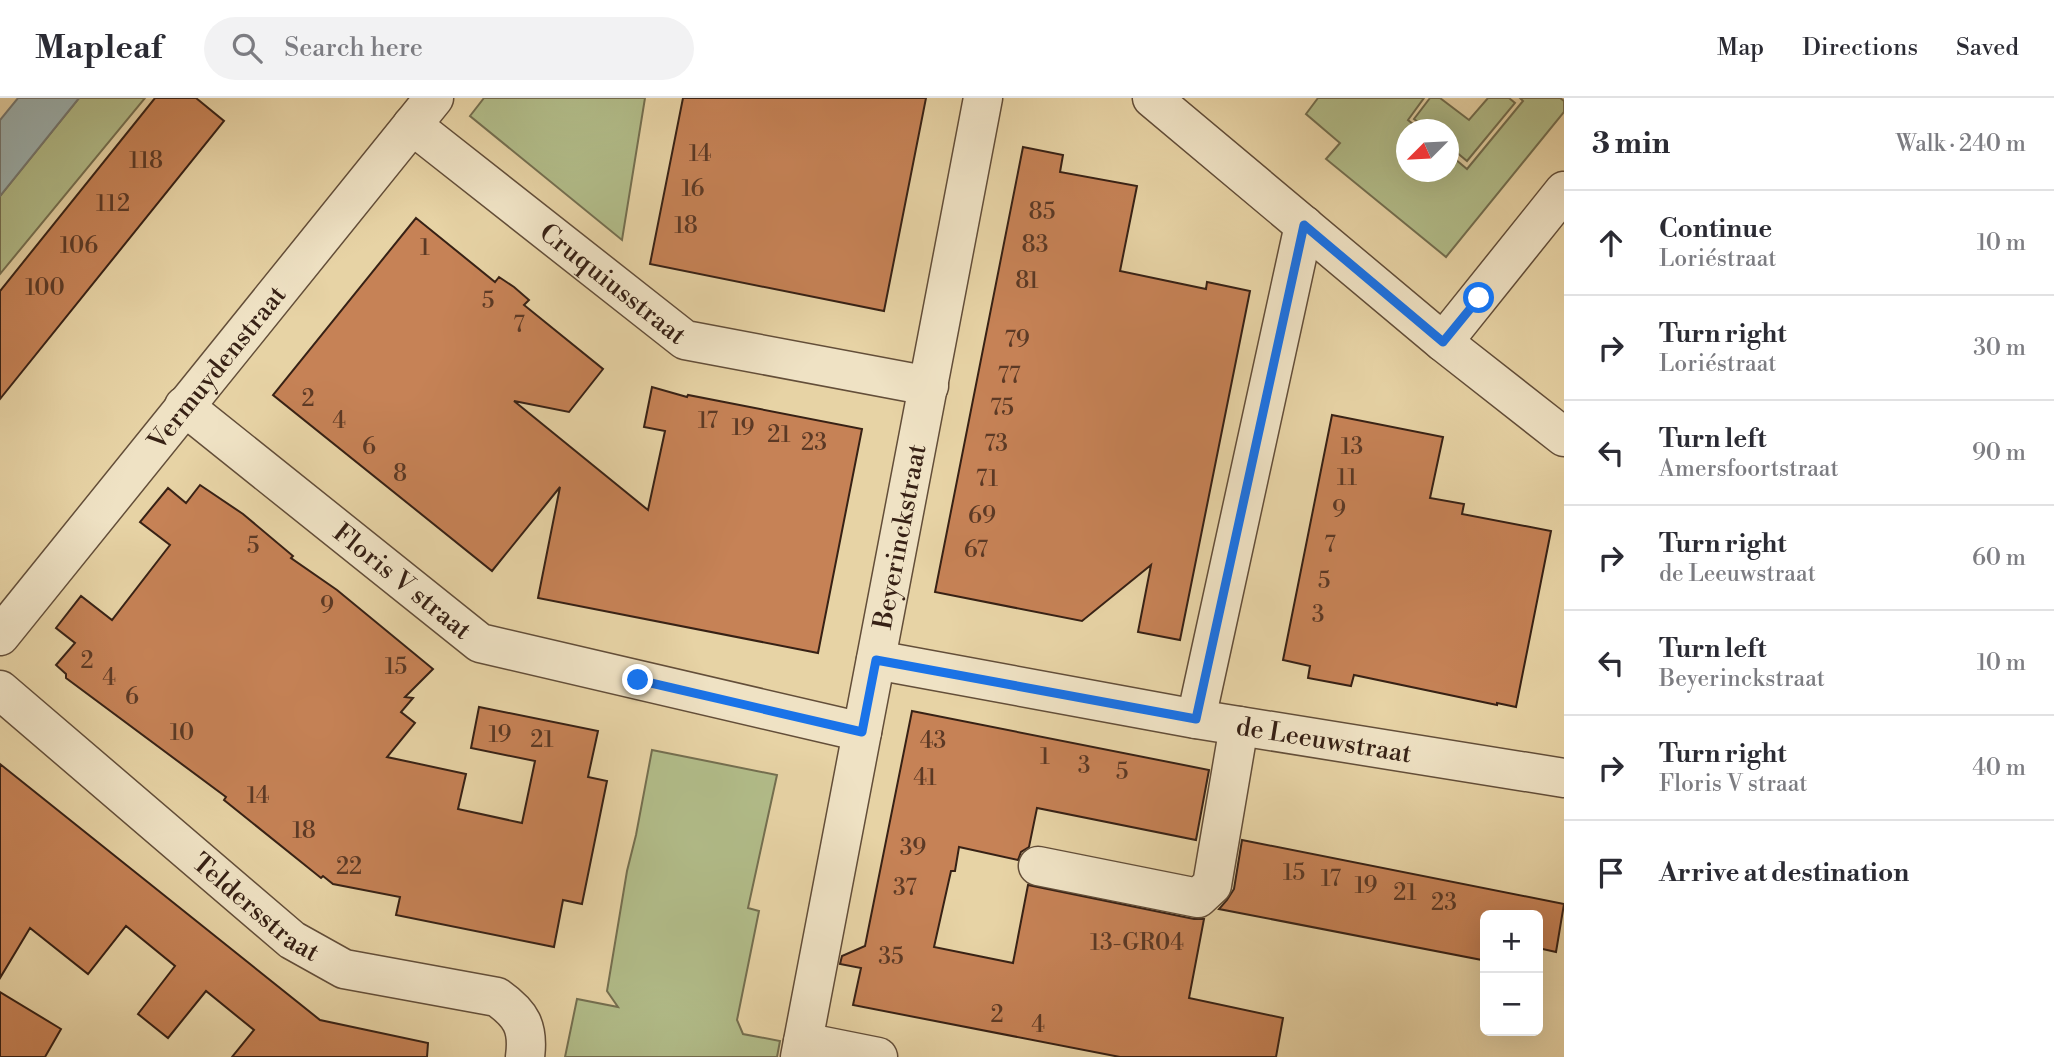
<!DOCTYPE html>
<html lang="en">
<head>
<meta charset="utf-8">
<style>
	body { margin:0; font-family:"Libre Bodoni",serif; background:#f2f2f3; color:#2b2b33 }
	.controls { position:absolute; right:21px; bottom:21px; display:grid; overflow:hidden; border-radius:10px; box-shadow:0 7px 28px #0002 }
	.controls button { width:63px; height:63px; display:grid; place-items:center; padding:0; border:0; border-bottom:2px solid #e1e1e2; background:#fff; color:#2b2b33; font:35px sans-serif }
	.compass { position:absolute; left:1396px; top:21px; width:63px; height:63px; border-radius:50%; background:#fff; box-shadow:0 7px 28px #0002; rotate:246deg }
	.stop { position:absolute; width:21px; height:21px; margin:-16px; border:5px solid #1a73e8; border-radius:50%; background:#fff }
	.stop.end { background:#1a73e8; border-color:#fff; box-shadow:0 2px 7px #0008 }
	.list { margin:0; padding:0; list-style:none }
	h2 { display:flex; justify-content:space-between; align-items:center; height:91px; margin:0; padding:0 28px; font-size:30px }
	h2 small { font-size:23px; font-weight:400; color:#7c7c81 }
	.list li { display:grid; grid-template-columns:46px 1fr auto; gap:21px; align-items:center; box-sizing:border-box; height:105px; padding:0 28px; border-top:2px solid #e1e1e2 }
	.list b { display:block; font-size:26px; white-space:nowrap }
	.list p { margin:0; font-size:23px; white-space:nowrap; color:#7c7c81 }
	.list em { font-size:23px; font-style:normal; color:#7c7c81 }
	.icon { flex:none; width:38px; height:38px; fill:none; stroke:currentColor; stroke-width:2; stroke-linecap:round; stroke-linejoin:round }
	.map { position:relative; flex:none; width:1564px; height:959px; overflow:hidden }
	header { display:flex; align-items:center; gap:42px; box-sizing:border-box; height:98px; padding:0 35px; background:#fff; border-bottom:2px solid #e1e1e2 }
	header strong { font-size:33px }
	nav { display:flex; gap:38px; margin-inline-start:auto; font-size:24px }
	.search { width:490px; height:63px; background:#f2f2f3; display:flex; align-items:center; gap:18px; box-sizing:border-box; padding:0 24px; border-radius:38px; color:#7c7c81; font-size:26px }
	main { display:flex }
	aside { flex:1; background:#fff }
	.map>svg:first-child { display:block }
	.green { fill:#b2bd8a; stroke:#746f50; stroke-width:2 }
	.water { fill:#9db4b3; stroke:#747974; stroke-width:2 }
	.building { fill:#c68256; stroke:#372115; stroke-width:2 }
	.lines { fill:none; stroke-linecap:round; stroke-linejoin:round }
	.minor-casing { stroke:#634e39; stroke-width:41 }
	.minor { stroke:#efe2c4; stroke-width:38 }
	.route { stroke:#1a73e8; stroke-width:9 }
	.labels { text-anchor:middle; stroke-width:7; stroke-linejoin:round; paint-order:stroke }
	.number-label { font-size:23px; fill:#5b3925 }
	.street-label { font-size:26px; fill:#372115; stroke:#efe2c4 }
</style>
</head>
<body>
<header>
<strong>Mapleaf</strong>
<div class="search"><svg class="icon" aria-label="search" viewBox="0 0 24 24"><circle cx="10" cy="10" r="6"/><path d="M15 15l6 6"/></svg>Search here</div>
<nav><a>Map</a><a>Directions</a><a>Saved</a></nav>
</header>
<main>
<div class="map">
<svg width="1564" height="959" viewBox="0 0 1564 959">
	<rect width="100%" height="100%" fill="#e7d3a5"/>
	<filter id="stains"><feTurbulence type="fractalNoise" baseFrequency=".00286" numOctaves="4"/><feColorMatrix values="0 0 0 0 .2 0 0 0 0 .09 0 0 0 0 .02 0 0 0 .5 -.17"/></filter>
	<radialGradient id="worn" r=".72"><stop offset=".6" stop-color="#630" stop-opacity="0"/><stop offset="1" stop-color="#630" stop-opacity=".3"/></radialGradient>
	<!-- green -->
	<path class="green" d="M79,0h66l-145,176v-78z
		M484,0h161l-23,142 -152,-124z
		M1318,0h106l-16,22 11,9 -13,1v42h42l1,-18 18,15 56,-68 -3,-3h40l4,3v11l-118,145 -120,-98 14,-16 -34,-29z
		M1430,0h10l29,22 19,-22h21l6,5 -48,58 -18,-15 -1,-16 -21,-1 -13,-10z
		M652,652l125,25 -29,133 11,3 -22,109 6,14 37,7 -3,16h-212l12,-58 41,8 -11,-16 20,-120 9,-36z"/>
	<!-- water -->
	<path class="water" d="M18,0h61l-79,98v-76z"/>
	<!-- building -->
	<path class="building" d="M155,0h41l28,23 -224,278v-108z
		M683,0h243l-42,213 -234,-47z
		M1023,49l40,8 -3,17 77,14 -17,85 86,18 1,-7 43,9 -70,349 -42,-8 13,-67 -69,56 -147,-29z
		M416,120l79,64 4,-5 15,10 15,13 -5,5 79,64 -34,43 -55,-11 134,109 17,-79 -21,-4 8,-40 35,10 1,-2 174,34 -44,224 -280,-55 22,-111 -68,84 -219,-176z
		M1332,317l111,22 -13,61 34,6 -2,10 89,17 -35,176 -19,-4v2l-143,-30 -3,11 -43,-8 2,-12 -27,-6z
		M200,387l43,29 50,42 -2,2 46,32 96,79 -28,28 8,1 -12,14 14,11 -28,34 79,17 -8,35 64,14 13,-62 -64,-13 8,-41 119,24 -10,46 19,4 -25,123 -19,-4 -9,47 -158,-32 4,-18 -67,-13 -10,-8 -2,2 -97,-78 2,-3 -160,-119v-4l-10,-9 19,-22 -19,-15 25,-32 31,24 58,-75 -30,-23 28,-34 18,15z
		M912,613l297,59 -13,70 -159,-32 -8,39 -8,5 -3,8 -59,-13 -4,24h-4l-17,76 79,16 15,-78 166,34h10l-15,79 94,20 -7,39h-156l-267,-52 8,-37 -21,-4 2,-8 23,-10z
		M0,666l320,256 108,23 -1,14h-195l22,-27 -48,-39 -38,47 -30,-24 37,-48 -49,-40 -38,48 -58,-46 -30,50z
		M1242,742l322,64 -8,48 -18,-4v-33h-53v28l-3,17 -263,-51 8,-9 7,-11z
		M0,894l61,37 -16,28h-45z"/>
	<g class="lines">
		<!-- minor casing -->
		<g class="minor-casing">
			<g id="minor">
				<path d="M1152,0l291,244 121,95"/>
				<path id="s1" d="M412,27l273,215 244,46"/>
				<path d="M1443,244l121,-151"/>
				<path id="s2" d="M184,308l296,237 382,89"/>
				<path id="s3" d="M0,538l434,-538"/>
				<path id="s4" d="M876,562l320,59 368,59"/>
				<path id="s5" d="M0,592l292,250 52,29 153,28c24,17 32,30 28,60"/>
				<path d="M1196,621l108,-494"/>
				<path d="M1038,768l160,32 14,-13 27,-159"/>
				<path d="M803,944l75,15"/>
				<path id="s6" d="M800,959l183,-959"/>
			</g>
		</g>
		<!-- minor -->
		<use href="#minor" class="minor"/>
	</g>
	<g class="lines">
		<!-- route -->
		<path class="route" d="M638,582l224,52 14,-72 320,59 108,-494 139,117 36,-44"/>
	</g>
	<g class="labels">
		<!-- number labels -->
		<g class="number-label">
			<text x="700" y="63">14</text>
			<text x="146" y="70">118</text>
			<text x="693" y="98">16</text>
			<text x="113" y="113">112</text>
			<text x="1042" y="121">85</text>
			<text x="686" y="135">18</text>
			<text x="1035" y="154">83</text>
			<text x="79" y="155">106</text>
			<text x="425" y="157">1</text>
			<text x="1027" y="190">81</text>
			<text x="45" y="197">100</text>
			<text x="488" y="210">5</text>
			<text x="519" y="234">7</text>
			<text x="1017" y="249">79</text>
			<text x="1009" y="285">77</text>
			<text x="308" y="308">2</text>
			<text x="1002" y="317">75</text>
			<text x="339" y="330">4</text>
			<text x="708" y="330">17</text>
			<text x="743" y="337">19</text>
			<text x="779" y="344">21</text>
			<text x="814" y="352">23</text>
			<text x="996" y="353">73</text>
			<text x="369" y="356">6</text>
			<text x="1352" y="356">13</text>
			<text x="400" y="383">8</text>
			<text x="1347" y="387">11</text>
			<text x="987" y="388">71</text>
			<text x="1339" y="419">9</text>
			<text x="982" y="425">69</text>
			<text x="1330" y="454">7</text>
			<text x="253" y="455">5</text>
			<text x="976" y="459">67</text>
			<text x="1324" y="490">5</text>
			<text x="327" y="515">9</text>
			<text x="1318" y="524">3</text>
			<text x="87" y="570">2</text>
			<text x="396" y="576">15</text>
			<text x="109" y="587">4</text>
			<text x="132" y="606">6</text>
			<text x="182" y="642">10</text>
			<text x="500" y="644">19</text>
			<text x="542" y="649">21</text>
			<text x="933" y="650">43</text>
			<text x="1045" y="666">1</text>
			<text x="1084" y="675">3</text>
			<text x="1122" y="681">5</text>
			<text x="925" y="687">41</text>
			<text x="258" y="705">14</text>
			<text x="304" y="740">18</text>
			<text x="913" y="757">39</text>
			<text x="349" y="776">22</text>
			<text x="1294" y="782">15</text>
			<text x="1331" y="788">17</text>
			<text x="1366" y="795">19</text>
			<text x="905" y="797">37</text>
			<text x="1405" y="802">21</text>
			<text x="1444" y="812">23</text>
			<text x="1137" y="852">13-GR04</text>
			<text x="891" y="866">35</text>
			<text x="997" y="924">2</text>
			<text x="1038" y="934">4</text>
		</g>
		<!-- street labels -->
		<g class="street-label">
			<text dy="9" stroke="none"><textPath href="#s1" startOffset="256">Cruquiusstraat</textPath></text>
			<text dy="9" stroke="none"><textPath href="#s3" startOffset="345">Vermuydenstraat</textPath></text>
			<text dy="9" stroke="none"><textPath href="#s6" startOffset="530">Beyerinckstraat</textPath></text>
			<text dy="9" stroke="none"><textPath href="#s2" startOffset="280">Floris V straat</textPath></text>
			<text dy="9" stroke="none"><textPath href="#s4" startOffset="455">de Leeuwstraat</textPath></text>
			<text dy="9" stroke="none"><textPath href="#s5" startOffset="336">Teldersstraat</textPath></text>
		</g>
	</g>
	<rect width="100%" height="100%" filter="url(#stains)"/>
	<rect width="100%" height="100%" fill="url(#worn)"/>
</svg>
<div class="controls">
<button>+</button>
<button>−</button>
</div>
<svg class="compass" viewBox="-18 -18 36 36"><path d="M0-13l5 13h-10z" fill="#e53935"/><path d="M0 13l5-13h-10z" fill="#7c7c81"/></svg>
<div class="stop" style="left:1479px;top:200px"></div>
<div class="stop end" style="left:638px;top:582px"></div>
</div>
<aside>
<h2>3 min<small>Walk · 240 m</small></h2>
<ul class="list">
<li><svg class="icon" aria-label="ahead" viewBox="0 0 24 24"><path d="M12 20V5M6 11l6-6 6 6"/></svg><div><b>Continue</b><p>Loriéstraat</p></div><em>10 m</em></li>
<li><svg class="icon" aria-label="right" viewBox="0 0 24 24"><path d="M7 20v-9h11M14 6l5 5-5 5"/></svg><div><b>Turn right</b><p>Loriéstraat</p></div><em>30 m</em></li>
<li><svg class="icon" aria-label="left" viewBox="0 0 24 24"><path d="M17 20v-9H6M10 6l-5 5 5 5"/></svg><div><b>Turn left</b><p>Amersfoortstraat</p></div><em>90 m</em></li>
<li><svg class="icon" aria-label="right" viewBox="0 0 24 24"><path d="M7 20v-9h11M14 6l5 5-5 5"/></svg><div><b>Turn right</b><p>de Leeuwstraat</p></div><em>60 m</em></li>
<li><svg class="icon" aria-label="left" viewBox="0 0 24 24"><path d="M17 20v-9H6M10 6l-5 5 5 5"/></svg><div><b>Turn left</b><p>Beyerinckstraat</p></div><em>10 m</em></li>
<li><svg class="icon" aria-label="right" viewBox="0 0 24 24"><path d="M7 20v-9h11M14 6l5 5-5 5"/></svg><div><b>Turn right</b><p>Floris V straat</p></div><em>40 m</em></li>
<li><svg class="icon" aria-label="arrive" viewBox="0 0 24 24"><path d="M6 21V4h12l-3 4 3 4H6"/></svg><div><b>Arrive at destination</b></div></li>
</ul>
</aside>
</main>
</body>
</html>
